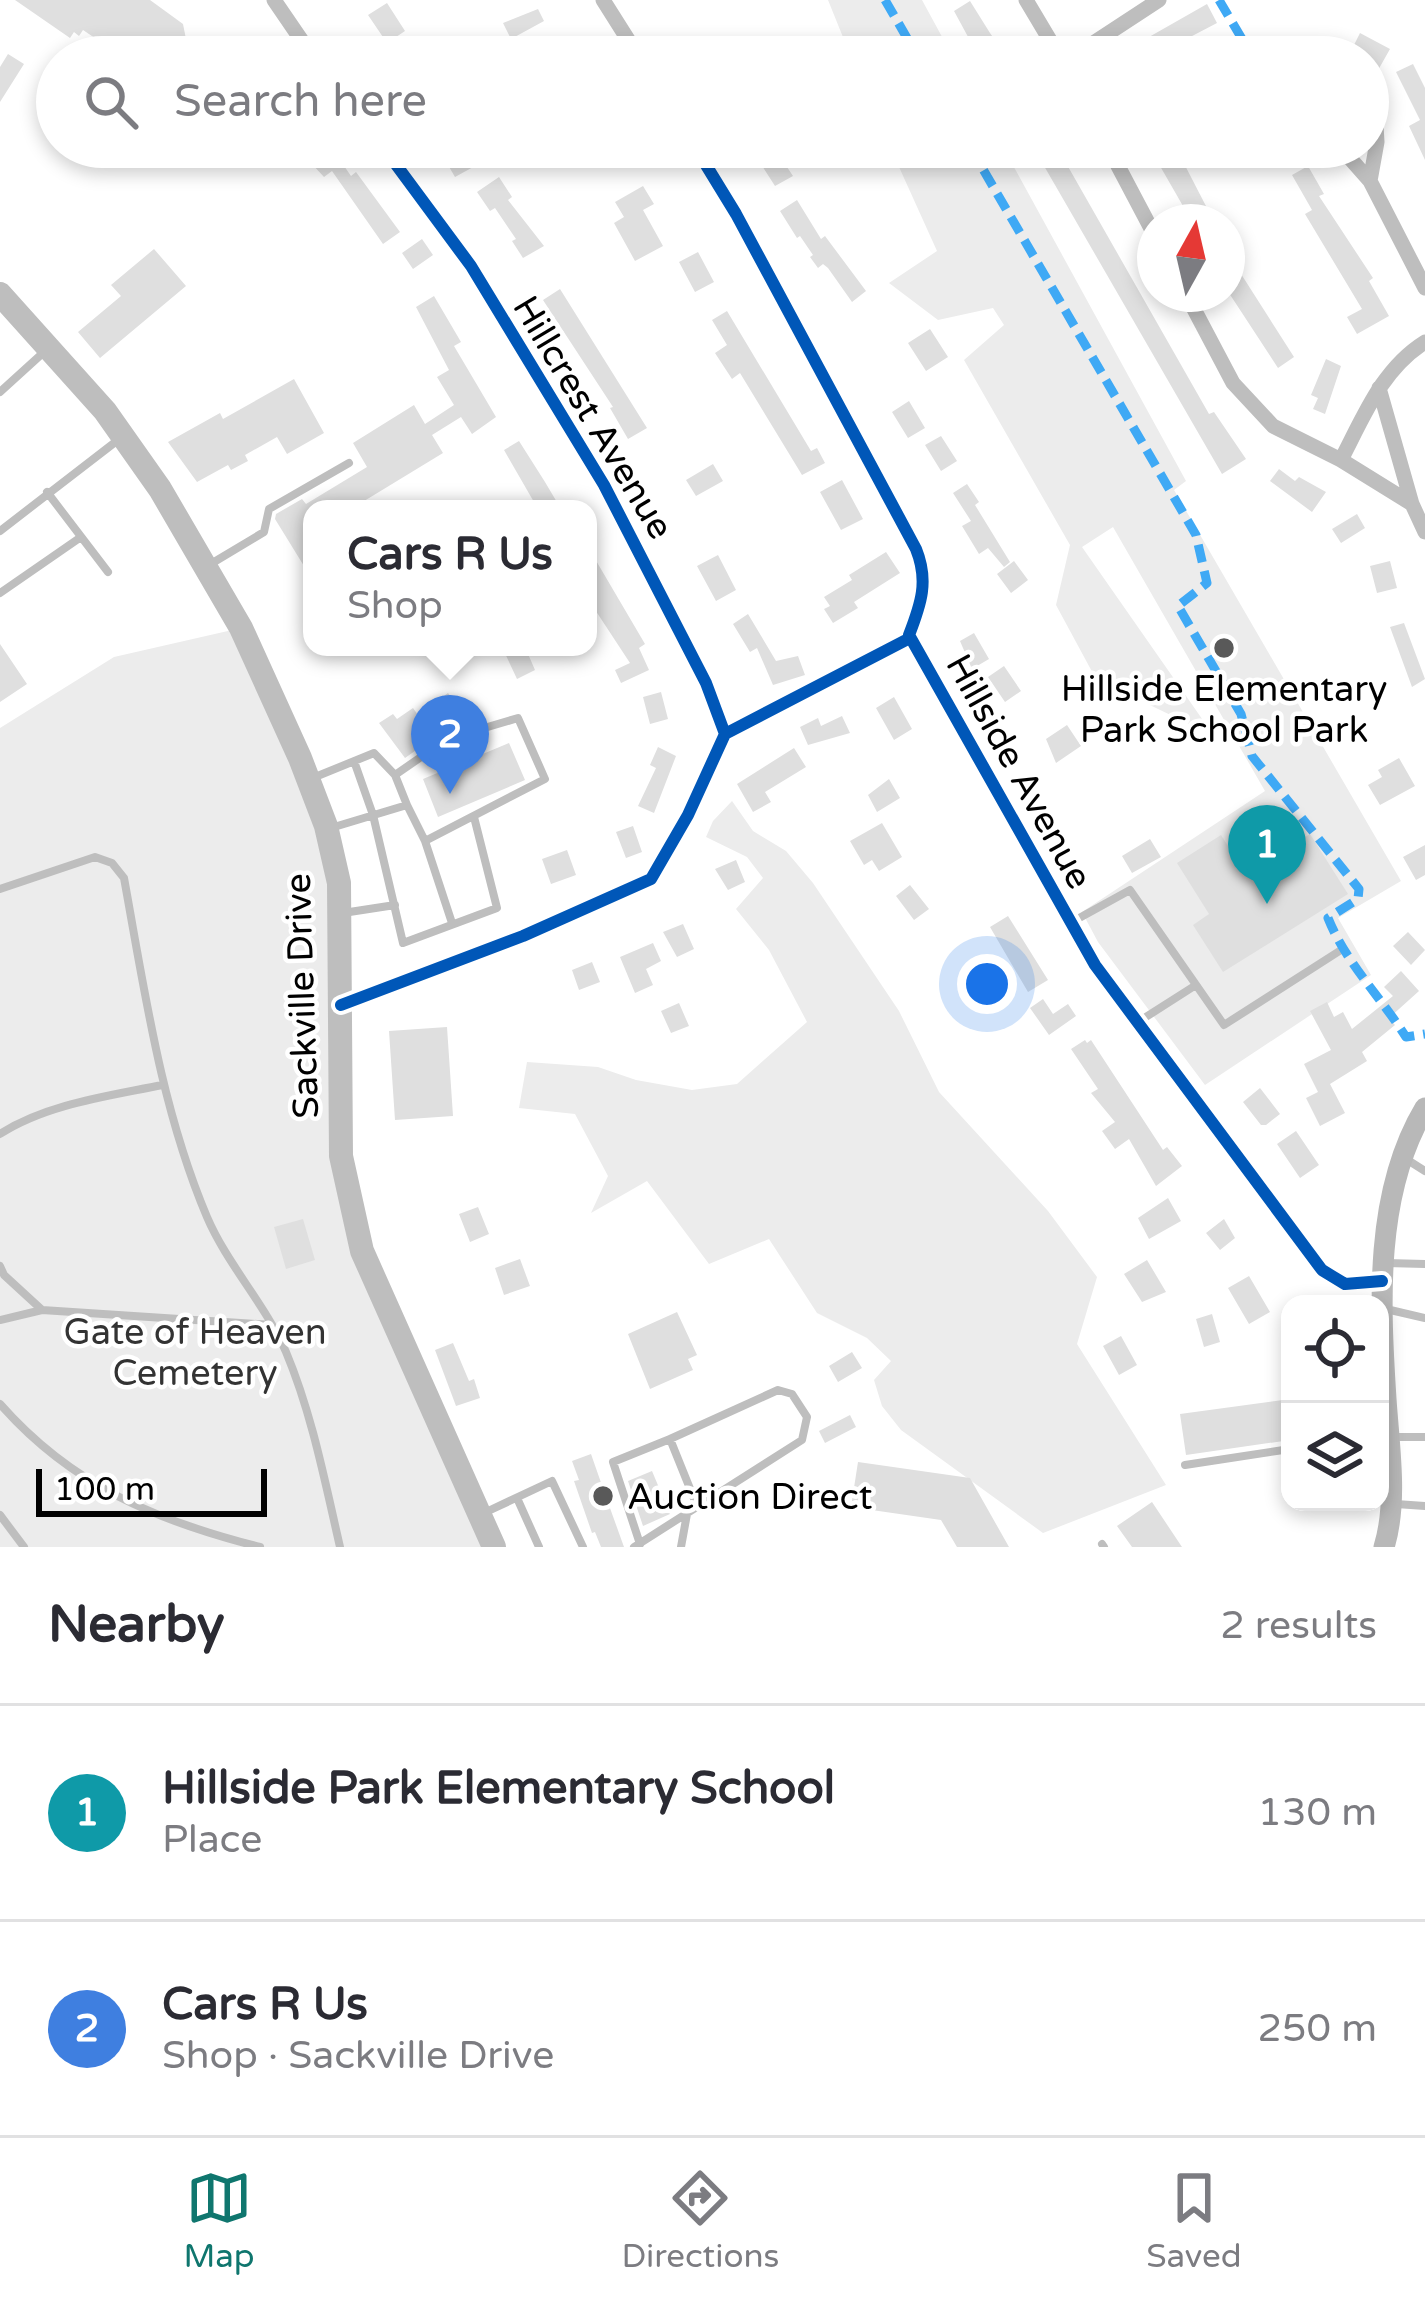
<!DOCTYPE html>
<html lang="en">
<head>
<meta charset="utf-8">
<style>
	body { margin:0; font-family:"Varela Round",sans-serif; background:#f2f2f3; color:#2b2b33 }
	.controls { position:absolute; right:36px; bottom:36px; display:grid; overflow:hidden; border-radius:24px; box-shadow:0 6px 18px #0003 }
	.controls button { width:108px; height:108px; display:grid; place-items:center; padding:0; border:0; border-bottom:3px solid #e1e1e2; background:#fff; color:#2b2b33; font:60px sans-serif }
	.compass { position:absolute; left:1137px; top:204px; width:108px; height:108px; border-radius:50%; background:#fff; box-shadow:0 6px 18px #0003; rotate:8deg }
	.scale { position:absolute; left:36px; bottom:30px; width:231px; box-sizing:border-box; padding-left:12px; border:6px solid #000; border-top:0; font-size:33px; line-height:42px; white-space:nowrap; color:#000; -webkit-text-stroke:9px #fff; paint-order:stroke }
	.you { position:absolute; left:987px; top:984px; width:42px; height:42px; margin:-30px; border:9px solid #fff; border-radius:50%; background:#1a73e8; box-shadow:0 0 0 18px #1a73e833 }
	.badge { display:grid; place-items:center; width:78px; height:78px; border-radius:50%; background:#0f766e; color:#fff; font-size:39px; font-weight:700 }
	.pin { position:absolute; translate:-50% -99px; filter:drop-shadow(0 3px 6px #0008) }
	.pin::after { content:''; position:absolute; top:63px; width:42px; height:36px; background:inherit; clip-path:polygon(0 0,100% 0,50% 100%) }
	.popup { position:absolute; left:303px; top:500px; width:294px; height:156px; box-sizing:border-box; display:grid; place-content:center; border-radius:24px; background:#fff; filter:drop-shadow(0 3px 9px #0005); font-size:39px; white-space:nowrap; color:#7c7c81 }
	.popup b { font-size:45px; color:#2b2b33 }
	.popup::after { content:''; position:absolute; left:50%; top:100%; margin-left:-24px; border:24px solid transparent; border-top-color:#fff }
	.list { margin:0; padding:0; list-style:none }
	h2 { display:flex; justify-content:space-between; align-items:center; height:156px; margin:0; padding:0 48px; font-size:51px }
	h2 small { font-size:39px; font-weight:400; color:#7c7c81 }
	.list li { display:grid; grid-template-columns:78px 1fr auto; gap:36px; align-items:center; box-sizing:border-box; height:216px; padding:0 48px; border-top:3px solid #e1e1e2 }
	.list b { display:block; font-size:45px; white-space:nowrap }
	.list p { margin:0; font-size:39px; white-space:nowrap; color:#7c7c81 }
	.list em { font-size:39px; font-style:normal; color:#7c7c81 }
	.icon { flex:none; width:66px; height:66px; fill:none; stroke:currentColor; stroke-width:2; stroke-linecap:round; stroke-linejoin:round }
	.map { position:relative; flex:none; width:1425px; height:1547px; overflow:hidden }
	.search { position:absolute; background:#fff; box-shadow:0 6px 18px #0003; left:36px; right:36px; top:36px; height:132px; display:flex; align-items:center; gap:30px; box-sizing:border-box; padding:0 42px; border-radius:66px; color:#7c7c81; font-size:45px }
	.sheet { height:588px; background:#fff }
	nav { display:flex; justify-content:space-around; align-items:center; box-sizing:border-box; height:168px; border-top:3px solid #e1e1e2; background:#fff; font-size:33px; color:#7c7c81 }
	nav a { display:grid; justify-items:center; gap:6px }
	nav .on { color:#0f766e }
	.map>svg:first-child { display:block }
	.green { fill:#ececec }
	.building { fill:#dfdfdf }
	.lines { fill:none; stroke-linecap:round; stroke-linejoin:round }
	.service { stroke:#bebebe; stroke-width:8 }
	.minor { stroke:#bebebe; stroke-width:15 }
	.secondary { stroke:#b8b8b8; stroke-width:21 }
	.primary { stroke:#bebebe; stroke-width:24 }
	.quiet { stroke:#3fa9f5; stroke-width:9; stroke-dasharray:18 9; stroke-linecap:butt }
	.cycleway-casing { stroke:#fff; stroke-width:20 }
	.cycleway { stroke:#0057b8; stroke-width:12 }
	.poi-dot { fill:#595959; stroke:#fff; stroke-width:4.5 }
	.labels { text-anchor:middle; stroke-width:9; stroke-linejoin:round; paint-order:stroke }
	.street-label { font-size:36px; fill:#000; stroke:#fff }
	.poi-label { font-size:36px; fill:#000; stroke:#fff }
	.park-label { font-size:36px; fill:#333; stroke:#fff }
</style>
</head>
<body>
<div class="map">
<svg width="1425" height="1547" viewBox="0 0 1425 1547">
	<rect width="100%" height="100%" fill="#fff"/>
	<!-- green -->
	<path class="green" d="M828,0h94l31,57h-102z
		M890,147h113l183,334 -12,9 227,391 -63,37 33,57 -166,110 -107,-143 -16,-30 183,-121 -152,-264 -31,20 132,189 -118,-57 -40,-74 14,-60 -106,-185 40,-35 -11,-17 -55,12 -49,-37 48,-32z
		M241,628l85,198 13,265 23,160 132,296h-494v-819l114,-71z
		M732,801l21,30 33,20 27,32 86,128 40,81 109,119 49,66 -20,67 89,141 -123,48 -142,-103 -19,-24 -8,-26 17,-19 -24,-23 -50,-25 -48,-74 -60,25 -62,-83 -56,32 17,-37 -33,-62 -56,-6 8,-46 71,5 38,13 56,10 45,-6 70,-62 -38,-72 -33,-41 27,-31 -16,-21 -41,-20 7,-16z"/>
	<!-- building -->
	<path class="building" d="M15,0h135l33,24 4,20 -9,13h-55l-40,-27 -4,6 -5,-4 -4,6z
		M970,1l20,32 17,24h-28l-25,-46z
		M387,3l18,28 -18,12 -19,-28z
		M1207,4l10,19 -65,34 -10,-16z
		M538,9l6,12 -33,18 -8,-16z
		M1360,33l30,16 -13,23 -9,-5v-10l-16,-8z
		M8,54l16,10 -24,38v-35z
		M1413,64l12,24v72l-16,-34 11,-6 -24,-48z
		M311,147h20l20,29 5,-4 44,60 -17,12 -51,-73 -8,6 -13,-14 -8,-11z
		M452,147h12l11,19 -20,11 -14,-24z
		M782,147h16l6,10 -17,10 6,9 -18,10 -16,-25z
		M1176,148l32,62 -17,10 -35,-61z
		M1058,149l151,265 5,-2 32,47 -24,15 -182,-315z
		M1308,166l16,28 -5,2 54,82 -4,3 20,35 -32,18 -10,-17 15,-8 -57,-95 7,-4 -20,-35z
		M499,177l13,20 -4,3 36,46 -21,12 -11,-17 4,-2 -21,-31 -5,3 -13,-19z
		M643,186l11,18 -11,6 20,36 -28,15 -21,-38 10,-6 -9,-15z
		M797,200l24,39 4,-3 41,55 -14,11 -24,-34 -5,-4 -5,4 -8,-11 3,-2 -13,-19 -3,2 -17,-27z
		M422,239l11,16 -20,14 -11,-16z
		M154,249l32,37 -86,72 -22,-26 43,-36 -10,-11z
		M698,252l16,30 -19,10 -16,-30z
		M1227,252l67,105 -16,11 -51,-78z
		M560,289l87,139 -19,11 -18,-31 3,-1 -70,-107z
		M434,296l27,46 -7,4 42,71 -24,17 -11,-17 -29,18 11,18 -92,56h-39v70l-37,-60 1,-5 26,-15 4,5 61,-37 -14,-24 61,-38 11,19 29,-19 -17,-28 12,-7 -33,-63z
		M727,311l84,140 6,-3 8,15 -23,12 -62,-102 -8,6 -17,-26 12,-8 -15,-25z
		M930,329l18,28 -22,14 -18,-28z
		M1326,359l15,7 -16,48 -12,-5 5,-11 -7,-3z
		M294,379l30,54 -37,21 -10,-17 -32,18 3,6 -17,9 -3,-5 -31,17 -29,-40 52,-29 3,6z
		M909,401l16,27 -17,10 -16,-26z
		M941,436l16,25 -16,10 -16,-26z
		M519,441l26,41 16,27h-23l-34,-59z
		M713,464l10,17 -27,15 -10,-16z
		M1279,469l16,12 4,-4 27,15 -14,20 -42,-31z
		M842,480l21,39 -22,11 -21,-38z
		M967,484l12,18 -4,3 35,57 -6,5 -16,-19 -9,6 -17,-28 9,-5 -18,-28z
		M1357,514l8,14 -24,15 -9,-14z
		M588,547l57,97 -6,4 10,22 -28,13 -6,-13 15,-7 -42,-64z
		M886,552l14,21 -46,29 4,6 -25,15 -9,-14 6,-3 -6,-9 28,-17 -3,-5z
		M718,555l18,35 -20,11 -19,-35z
		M1014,561l14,19 -17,13 -14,-19z
		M1390,561l7,27 -20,5 -7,-27z
		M748,614l28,47 22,-5 7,19 -32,10 -16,-37 -7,4 -17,-28z
		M1404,623l21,56 -13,8 -22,-60z
		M974,633l15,26 -17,10 -12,-28z
		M0,644l27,40 -27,18z
		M502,647h23l10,23 -18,9z
		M1004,666l17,25 -16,11 -17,-25z
		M661,692l7,27 -18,5 -7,-27z
		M448,693l16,23 -59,42 -26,-35 14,-9 4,5 16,-11 5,7z
		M894,697l18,32 -18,11 -18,-32z
		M842,716l8,17 -42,12 -8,-18 18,-9 3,8z
		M1067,725l14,21 -25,17 -10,-24z
		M509,743l16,37 -87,37 -15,-38z
		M658,747l18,9 -22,57 -16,-7 18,-38 -6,-3z
		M794,748l12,19 -41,25 6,10 -18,10 -16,-28z
		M1399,758l16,28 -35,19 -12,-20 14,-8 -4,-7z
		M889,779l11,19 -23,14 -9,-17z
		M882,823l20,34 -23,14 -7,-11 -8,5 -14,-24z
		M633,826l9,26 -16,6 -10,-26z
		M1310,834l38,60 -125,78 -30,-47 16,-11 -32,-51 44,-28 25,39z
		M1150,839l11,18 -29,16 -10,-17z
		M1425,845v30l-9,5 -13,-23z
		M567,850l9,25 -25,9 -9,-25z
		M736,860l9,22 -17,8 -13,-21z
		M910,885l19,24 -15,11 -18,-24z
		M1008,916l40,64 -20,12 -38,-65z
		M683,924l11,25 -17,8 -14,-25z
		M1408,932l17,18 -14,15 -18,-19z
		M653,943l8,18 -15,8 7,16 -18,8 -15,-36z
		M592,962l8,20 -21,8 -7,-20z
		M1401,971l18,20 -30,27 6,7 -33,27 5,9 -37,23 15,29 -25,13 -14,-28 12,-6 -14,-28 27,-14 -21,-39 17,-9 7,15 9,-5 9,17 41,-33 -9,-9z
		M1043,999l10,15 15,-10 8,12 -27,19 -19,-27z
		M679,1003l10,23 -18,7 -10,-22z
		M447,1027l6,89 -58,4 -6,-89z
		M1085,1040l2,3 4,-3 72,110 4,-3 15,19 -26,20 -27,-47 -14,10 -13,-18 13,-9 -24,-29 7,-4 -27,-40z
		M1260,1088l20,26 -14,11h-5l-18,-23z
		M1296,1131l23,34 -19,13 -23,-34z
		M1168,1198l13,23 -32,18 -11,-21z
		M478,1207l11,27 -19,8 -11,-28z
		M303,1219l12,41 -29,9 -12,-42z
		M1224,1219l11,19 -15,12 -14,-17z
		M520,1259l10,27 -26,9 -9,-27z
		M1147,1260l19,32 -24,10 -18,-28z
		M1249,1276l21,36 -21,12 -21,-36z
		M677,1312l20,43 -9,4 5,11 -43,19 -22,-55z
		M1212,1314l8,28 -16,5 -8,-28z
		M1121,1336l16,29 -18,10 -16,-29z
		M453,1343l16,38 5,-2 6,19 -24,8 -21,-56z
		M852,1352l10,16 -24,14 -9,-16z
		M1290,1399v41l-104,15 -6,-41z
		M850,1415l6,12 -31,16 -6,-12z
		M591,1454l15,43 18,50h-23l-6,-15 -3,1 -18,-52 5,-1 -7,-19z
		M858,1462l112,16 39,69h-52l-16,-27 -90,-13z
		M652,1471l18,43 -27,12 -15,-45z
		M1152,1502l30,45h-50l-15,-21z"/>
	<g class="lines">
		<!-- service -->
		<path class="service" d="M0,392l44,-40
			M47,492l61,80
			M0,531l118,-91
			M209,565l55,-33 5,-23 80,-46
			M0,593l81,-56
			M354,761l19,54 30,128 94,-35 -23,-91
			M315,777l59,-24 21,22
			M334,827l73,-22 18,36 120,-62 -27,-61 -71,21 -52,36 12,30
			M425,841l27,82
			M0,889l95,-32 17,6 12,15c21,115 37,230 83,339 20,47 58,87 79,135 26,62 39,130 54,195
			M343,913l52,-8
			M1072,922l58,-32 94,135 117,-75
			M1138,1022l58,-37
			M0,1134c46,-30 109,-38 162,-49
			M1406,1159l19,12
			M1386,1263l39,1
			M0,1266l4,9 37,34
			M1386,1309l39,9
			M0,1320l42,-10 230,15
			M0,1404c72,82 157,117 260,143
			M1391,1437h34
			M1185,1465l105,-16
			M517,1498l22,49
			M1396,1504l29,2
			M486,1512l66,-31 31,66
			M0,1515l24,32
			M640,1544l-27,-82 57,-23 27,67
			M1102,1544l2,3
			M634,1547l168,-107 5,-23 -15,-23 -14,-4 -108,49
			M681,1547l6,-33"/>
		<!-- minor -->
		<path class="minor" d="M274,0l39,57
			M603,0l36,57
			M1026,0l34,57
			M1072,57l87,-57
			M1368,102l7,7 2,33 -7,39
			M383,147l88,119 133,219 102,198 19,51
			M695,147l41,67 180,335c13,32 5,55 -7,86l186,330 227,305 23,14 37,-3
			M1108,147l47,89
			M1340,147l30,34 55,107
			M1186,294l47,89 40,43 68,34 71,44
			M1379,388l33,116 13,28
			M1341,460c23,-44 41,-91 84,-118
			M341,1005l182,-69 128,-57 37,-64 37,-81 185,-96"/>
		<!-- secondary -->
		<path class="secondary" d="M1384,1547c14,-45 5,-102 2,-148 -6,-95 -12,-206 39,-291"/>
		<!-- primary -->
		<path class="primary" d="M0,294l105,117 55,78 81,139 59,130 26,68 13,57 2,273 21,95 132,296"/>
		<!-- quiet -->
		<path class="quiet" d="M885,0l33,57
			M1219,0l29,49 13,8
			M970,147l226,388 11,48 -29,23 63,108 11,42 107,133 -1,10 -30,19c18,45 52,78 78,119l19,-3"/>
		<!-- cycleway casing -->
		<g class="cycleway-casing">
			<path id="cycleway" d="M383,147l88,119 133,219 102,198 19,51
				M695,147l41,67 180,335c13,32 5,55 -7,86l186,330 227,305 23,14 37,-3
				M341,1005l182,-69 128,-57 37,-64 37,-81 185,-96"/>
		</g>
		<!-- cycleway -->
		<use href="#cycleway" class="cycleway"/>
	</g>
	<!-- markers -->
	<g class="poi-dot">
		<circle cx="1224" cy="648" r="12"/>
		<circle cx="603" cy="1496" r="12"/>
	</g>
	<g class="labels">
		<!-- street labels -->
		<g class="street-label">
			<text transform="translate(594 417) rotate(59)" y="13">Hillcrest Avenue</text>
			<text transform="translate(1020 771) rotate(61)" y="13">Hillside Avenue</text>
			<text transform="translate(301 996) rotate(-92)" y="13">Sackville Drive</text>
		</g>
		<!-- poi labels -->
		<g class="poi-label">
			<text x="1224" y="701">Hillside Elementary<tspan x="1224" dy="41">Park School Park</tspan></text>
			<text x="627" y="1509" text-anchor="start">Auction Direct</text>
		</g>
		<!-- park labels -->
		<g class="park-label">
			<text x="195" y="1344">Gate of Heaven<tspan x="195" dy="41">Cemetery</tspan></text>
		</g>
	</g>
</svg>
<div class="controls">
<button><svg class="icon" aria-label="locate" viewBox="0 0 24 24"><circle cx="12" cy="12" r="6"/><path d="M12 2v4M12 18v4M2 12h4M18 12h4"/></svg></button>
<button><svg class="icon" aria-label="layers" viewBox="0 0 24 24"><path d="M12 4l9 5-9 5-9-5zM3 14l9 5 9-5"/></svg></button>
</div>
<svg class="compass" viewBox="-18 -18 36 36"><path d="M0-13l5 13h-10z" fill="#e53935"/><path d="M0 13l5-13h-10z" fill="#7c7c81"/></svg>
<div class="scale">100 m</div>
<div class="you"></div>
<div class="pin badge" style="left:1267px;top:904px;background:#0f9aa8">1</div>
<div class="pin badge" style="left:450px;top:794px;background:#3f7fe0">2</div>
<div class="popup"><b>Cars R Us</b>Shop</div>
<div class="search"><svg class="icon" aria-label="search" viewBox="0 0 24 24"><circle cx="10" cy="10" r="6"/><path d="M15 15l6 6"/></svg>Search here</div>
</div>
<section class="sheet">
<h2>Nearby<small>2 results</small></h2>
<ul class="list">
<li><span class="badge" style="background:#0f9aa8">1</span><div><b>Hillside Park Elementary School</b><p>Place</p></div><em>130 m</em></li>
<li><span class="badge" style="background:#3f7fe0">2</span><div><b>Cars R Us</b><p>Shop · Sackville Drive</p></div><em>250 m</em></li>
</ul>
</section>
<nav>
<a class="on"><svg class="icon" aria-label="map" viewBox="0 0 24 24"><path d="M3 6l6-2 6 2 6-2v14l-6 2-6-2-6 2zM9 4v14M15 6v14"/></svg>Map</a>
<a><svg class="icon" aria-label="directions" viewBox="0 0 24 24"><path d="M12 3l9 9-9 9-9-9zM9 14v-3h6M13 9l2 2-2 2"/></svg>Directions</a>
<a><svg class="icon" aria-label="saved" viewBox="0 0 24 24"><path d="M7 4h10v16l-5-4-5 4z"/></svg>Saved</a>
</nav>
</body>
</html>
